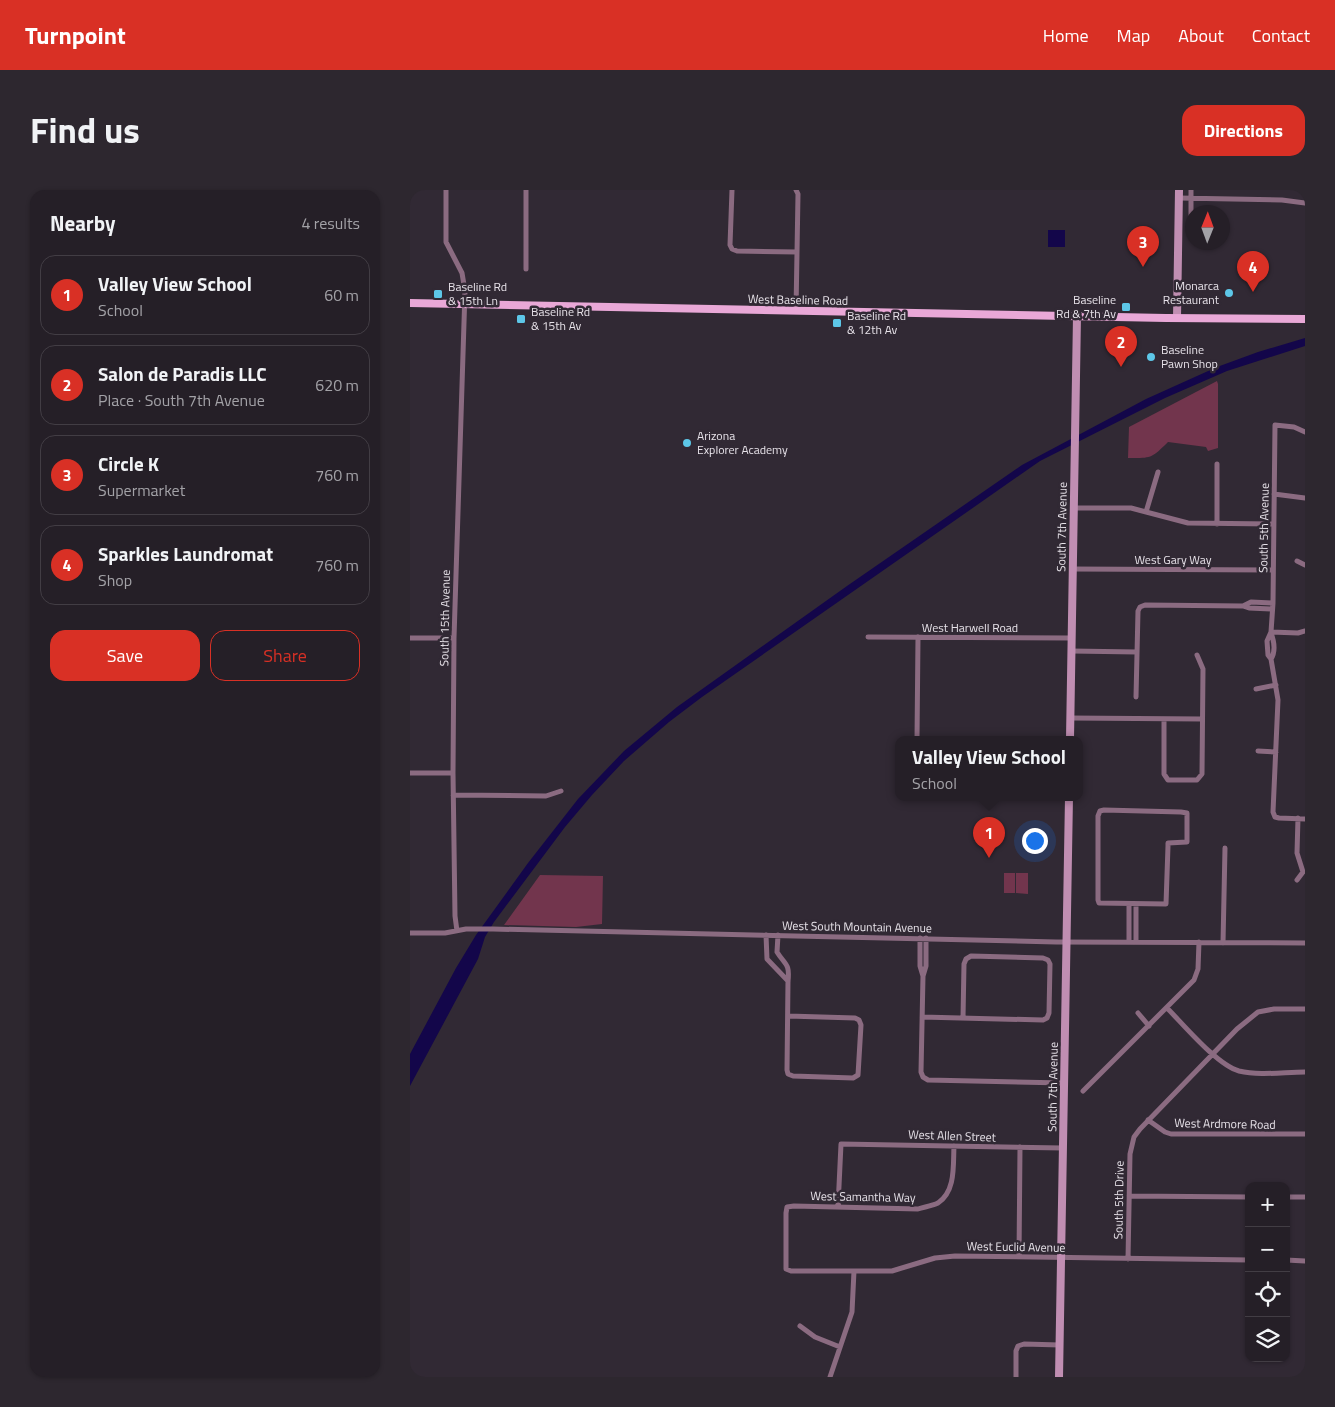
<!DOCTYPE html>
<html lang="en">
<head>
<meta charset="utf-8">
<style>
	body { margin:0; font-family:"Titillium Web",sans-serif; background:#2d272f; color:#f1f3f6 }
	.controls { position:absolute; right:15px; bottom:15px; display:grid; overflow:hidden; border-radius:10px; box-shadow:0 1px 4px #0004 }
	.controls button { width:45px; height:45px; display:grid; place-items:center; padding:0; border:0; border-bottom:1px solid #423d44; background:#251f27; color:#f1f3f6; font:25px sans-serif }
	.compass { position:absolute; left:775px; top:15px; width:45px; height:45px; border-radius:50%; background:#251f27; box-shadow:0 1px 4px #0004; rotate:1deg }
	.you { position:absolute; left:624px; top:650px; width:18px; height:18px; margin:-12px; border:4px solid #fff; border-radius:50%; background:#1a73e8; box-shadow:0 0 0 8px #1a73e833 }
	.badge { display:grid; place-items:center; width:32px; height:32px; border-radius:50%; background:#d93025; color:#fff; font-size:16px; font-weight:700 }
	.pin { position:absolute; translate:-50% -41px; filter:drop-shadow(0 1px 2px #0008) }
	.pin::after { content:''; position:absolute; top:26px; width:18px; height:15px; background:inherit; clip-path:polygon(0 0,100% 0,50% 100%) }
	.popup { position:absolute; left:485px; top:546px; width:188px; height:65px; box-sizing:border-box; display:grid; place-content:center; border-radius:10px; background:#251f27; filter:drop-shadow(0 1px 4px #0005); font-size:16px; white-space:nowrap; color:#a3a2a7 }
	.popup b { font-size:19px; color:#f1f3f6 }
	.popup::after { content:''; position:absolute; left:50%; top:100%; margin-left:-10px; border:10px solid transparent; border-top-color:#251f27 }
	.list { margin:0; padding:0; list-style:none }
	h2 { display:flex; justify-content:space-between; align-items:center; height:65px; margin:0; padding:0 20px; font-size:21px }
	h2 small { font-size:16px; font-weight:400; color:#a3a2a7 }
	.list li { display:grid; grid-template-columns:32px 1fr auto; gap:15px; align-items:center; box-sizing:border-box; height:80px; margin:0 10px 10px; padding:0 10px; border:1px solid #423d44; border-radius:15px }
	.list b { display:block; font-size:19px; white-space:nowrap }
	.list p { margin:0; font-size:16px; white-space:nowrap; color:#a3a2a7 }
	.list em { font-size:16px; font-style:normal; color:#a3a2a7 }
	.actions { display:flex; gap:10px; padding:15px 20px }
	.actions a { flex:1; padding:11px 0; border:1px solid #d93025; border-radius:15px; text-align:center; font-size:18px; color:#d93025 }
	.actions .main { background:#d93025; color:#fff }
	.icon { flex:none; width:28px; height:28px; fill:none; stroke:currentColor; stroke-width:2; stroke-linecap:round; stroke-linejoin:round }
	.map { position:relative; flex:none; width:895px; height:1187px; overflow:hidden; border-radius:15px }
	header { display:flex; align-items:center; gap:30px; box-sizing:border-box; height:70px; padding:0 25px; background:#d93025; color:#fff }
	header strong { font-size:24px }
	nav { display:flex; gap:28px; margin-inline-start:auto; font-size:18px }
	.intro { display:flex; align-items:center; justify-content:space-between; box-sizing:border-box; height:120px; padding:0 30px }
	h1 { margin:0; font-size:35px }
	.button { padding:12px 22px; border-radius:15px; background:#d93025; color:#fff; font-size:18px; font-weight:700 }
	main { display:flex; gap:30px; padding:0 30px }
	aside { flex:1; background:#251f27; border-radius:15px; box-shadow:0 1px 4px #0004 }
	.map>svg:first-child { display:block }
	.green { fill:#72354d }
	.water { fill:#13064a }
	.lines { fill:none; stroke-linecap:round; stroke-linejoin:round }
	.street { stroke:#8b6b81; stroke-width:5 }
	.secondary { stroke:#c08eb2; stroke-width:8 }
	.primary { stroke:#e9a8d7; stroke-width:8 }
	.poi-dot { fill:#5dc7e8; stroke:#312934; stroke-width:2 }
	.labels { text-anchor:middle; stroke-width:5; stroke-linejoin:round; paint-order:stroke }
	.poi-label { font-size:12px; fill:#e7e2e9; stroke:#312934; text-anchor:start }
	.street-label { font-size:12px; fill:#e7e2e9; stroke:#312934 }
</style>
</head>
<body>
<header>
<strong>Turnpoint</strong>
<nav><a>Home</a><a>Map</a><a>About</a><a>Contact</a></nav>
</header>
<div class="intro"><h1>Find us</h1><a class="button">Directions</a></div>
<main>
<aside>
<h2>Nearby<small>4 results</small></h2>
<ul class="list">
<li><span class="badge">1</span><div><b>Valley View School</b><p>School</p></div><em>60 m</em></li>
<li><span class="badge">2</span><div><b>Salon de Paradis LLC</b><p>Place · South 7th Avenue</p></div><em>620 m</em></li>
<li><span class="badge">3</span><div><b>Circle K</b><p>Supermarket</p></div><em>760 m</em></li>
<li><span class="badge">4</span><div><b>Sparkles Laundromat</b><p>Shop</p></div><em>760 m</em></li>
</ul>
<div class="actions"><a class="main">Save</a><a>Share</a></div>
</aside>
<div class="map">
<svg width="895" height="1187" viewBox="0 0 895 1187">
	<rect width="100%" height="100%" fill="#312934"/>
	<!-- green -->
	<path class="green" d="M807,191l1,3v64l-10,3 -2,-4 -38,-5c-17,17 -17,16 -40,16l1,-31z
		M594,683h11v20h-11z
		M606,683h12v21l-12,-1z
		M130,685l63,1 -1,48 -26,3 -72,-2z"/>
	<!-- water -->
	<path class="water" d="M638,40h17v17h-17z
		M895,148v8l-78,25 -62,27 -125,63 -338,236 -33,25 -45,39 -32,34 -27,32 -71,95 -9,15 -7,22 -68,127v-32l46,-86 20,-33 52,-72 50,-64 46,-48 53,-44 170,-121 175,-121 124,-66 71,-32 41,-15z"/>
	<g class="lines">
		<!-- street -->
		<path class="street" d="M36,0v52l16,31 3,18 -11,347 -1,135 2,143 2,15
			M322,0l-2,55 2,4 5,2 60,1
			M769,8l103,2 23,3
			M781,39v-39
			M116,79v-79
			M386,121l2,-117 -2,-4
			M895,242l-11,-5 -19,-2 -2,178 -2,29 -4,9 1,14 3,4 7,41 -5,112 2,5 4,1 26,1
			M864,304l31,4
			M663,318h58l57,15 86,1
			M736,322l12,-40
			M807,334v-60
			M887,371l8,4
			M662,379l201,1
			M833,416l8,-4 22,1
			M861,442l27,1 7,-2
			M458,447l203,1
			M0,448h44
			M661,461l66,1
			M861,469c5,-8 3,-18 0,-26
			M846,499l20,-4
			M726,507l2,-86 2,-4 5,-2 98,1 6,2 22,1
			M660,528l132,1
			M754,529v55l4,6h29l5,-6 1,-105 -6,-14
			M507,549l1,-102
			M848,561l18,1
			M0,583h43
			M43,605l93,1 15,-5
			M694,620l77,2 6,1v29l-19,1v3l-2,58 -67,-1 -1,-3v-84l2,-5z
			M888,628l-1,35 6,19
			M887,690l6,-8
			M0,743h35l21,-4h27l563,13 249,1
			M356,745l1,24 21,22
			M368,745l-1,17c8,13 13,11 11,29l-1,89 1,4 5,2 60,2 5,-3 3,-50 -2,-5 -4,-2 -67,-2
			M510,748v28l3,10 -2,96 2,5 5,3 136,3
			M719,752v-38
			M726,752v-37
			M813,753l2,-95
			M513,786l3,-10v-28
			M757,818c17,17 50,57 72,63 21,5 45,1 66,1
			M728,823l11,13
			M512,827l121,3 4,-2 2,-5 1,-49 -2,-4 -5,-2 -72,-2 -5,3 -2,5 -1,54
			M673,901l111,-111 4,-11 1,-27
			M738,930l17,12 6,2h134
			M544,956c-1,19 2,45 -16,57 -6,3 -14,4 -20,6l-124,-3 -7,1 -1,6v56l5,2h101l43,-13 20,-2 294,4
			M719,1006l120,1
			M876,1007h19
			M428,1017l3,-63 222,4
			M609,1067l1,-110
			M718,1069l2,-105 4,-17 6,-8 97,-100 21,-17 16,-3h31
			M876,1070l19,1
			M390,1136l15,11 25,10
			M420,1187l22,-65 2,-41
			M606,1187v-26l2,-5 6,-2 36,1"/>
		<!-- secondary -->
		<path class="secondary" d="M767,128l2,-128
			M660,549l7,-423
			M649,1187l10,-580"/>
		<!-- primary -->
		<path class="primary" d="M0,113l756,15 139,1"/>
	</g>
	<!-- markers -->
	<g class="poi-dot">
		<circle cx="819" cy="103" r="5"/>
		<rect x="23" y="99" width="10" height="10" rx="2.5"/>
		<rect x="711" y="112" width="10" height="10" rx="2.5"/>
		<rect x="106" y="124" width="10" height="10" rx="2.5"/>
		<rect x="422" y="128" width="10" height="10" rx="2.5"/>
		<circle cx="741" cy="167" r="5"/>
		<circle cx="277" cy="253" r="5"/>
	</g>
	<g class="labels">
		<!-- poi labels -->
		<g class="poi-label">
			<text x="809" y="100" text-anchor="end">Monarca<tspan x="809" dy="14">Restaurant</tspan></text>
			<text x="38" y="101">Baseline Rd<tspan x="38" dy="14">&amp; 15th Ln</tspan></text>
			<text x="706" y="114" text-anchor="end">Baseline<tspan x="706" dy="14">Rd &amp; 7th Av</tspan></text>
			<text x="121" y="126">Baseline Rd<tspan x="121" dy="14">&amp; 15th Av</tspan></text>
			<text x="437" y="130">Baseline Rd<tspan x="437" dy="14">&amp; 12th Av</tspan></text>
			<text x="751" y="164">Baseline<tspan x="751" dy="14">Pawn Shop</tspan></text>
			<text x="287" y="250">Arizona<tspan x="287" dy="14">Explorer Academy</tspan></text>
		</g>
		<!-- street labels -->
		<g class="street-label">
			<text transform="translate(388 110) rotate(1)" y="4">West Baseline Road</text>
			<text transform="translate(652 337) rotate(-89)" y="4">South 7th Avenue</text>
			<text transform="translate(854 338) rotate(-89)" y="4">South 5th Avenue</text>
			<text x="763" y="374">West Gary Way</text>
			<text transform="translate(35 428) rotate(-89)" y="4">South 15th Avenue</text>
			<text x="560" y="442">West Harwell Road</text>
			<text transform="translate(447 737) rotate(1)" y="4">West South Mountain Avenue</text>
			<text transform="translate(643 897) rotate(-89)" y="4">South 7th Avenue</text>
			<text transform="translate(815 934) rotate(1)" y="4">West Ardmore Road</text>
			<text transform="translate(542 946) rotate(2)" y="4">West Allen Street</text>
			<text transform="translate(453 1007) rotate(1)" y="4">West Samantha Way</text>
			<text transform="translate(709 1010) rotate(-89)" y="4">South 5th Drive</text>
			<text transform="translate(606 1057) rotate(1)" y="4">West Euclid Avenue</text>
		</g>
	</g>
</svg>
<div class="controls">
<button>+</button>
<button>−</button>
<button><svg class="icon" aria-label="locate" viewBox="0 0 24 24"><circle cx="12" cy="12" r="6"/><path d="M12 2v4M12 18v4M2 12h4M18 12h4"/></svg></button>
<button><svg class="icon" aria-label="layers" viewBox="0 0 24 24"><path d="M12 4l9 5-9 5-9-5zM3 14l9 5 9-5"/></svg></button>
</div>
<svg class="compass" viewBox="-18 -18 36 36"><path d="M0-13l5 13h-10z" fill="#e53935"/><path d="M0 13l5-13h-10z" fill="#a3a2a7"/></svg>
<div class="you"></div>
<div class="pin badge" style="left:579px;top:668px">1</div>
<div class="popup"><b>Valley View School</b>School</div>
<div class="pin badge" style="left:711px;top:177px">2</div>
<div class="pin badge" style="left:733px;top:77px">3</div>
<div class="pin badge" style="left:843px;top:102px">4</div>
</div>
</main>
</body>
</html>
